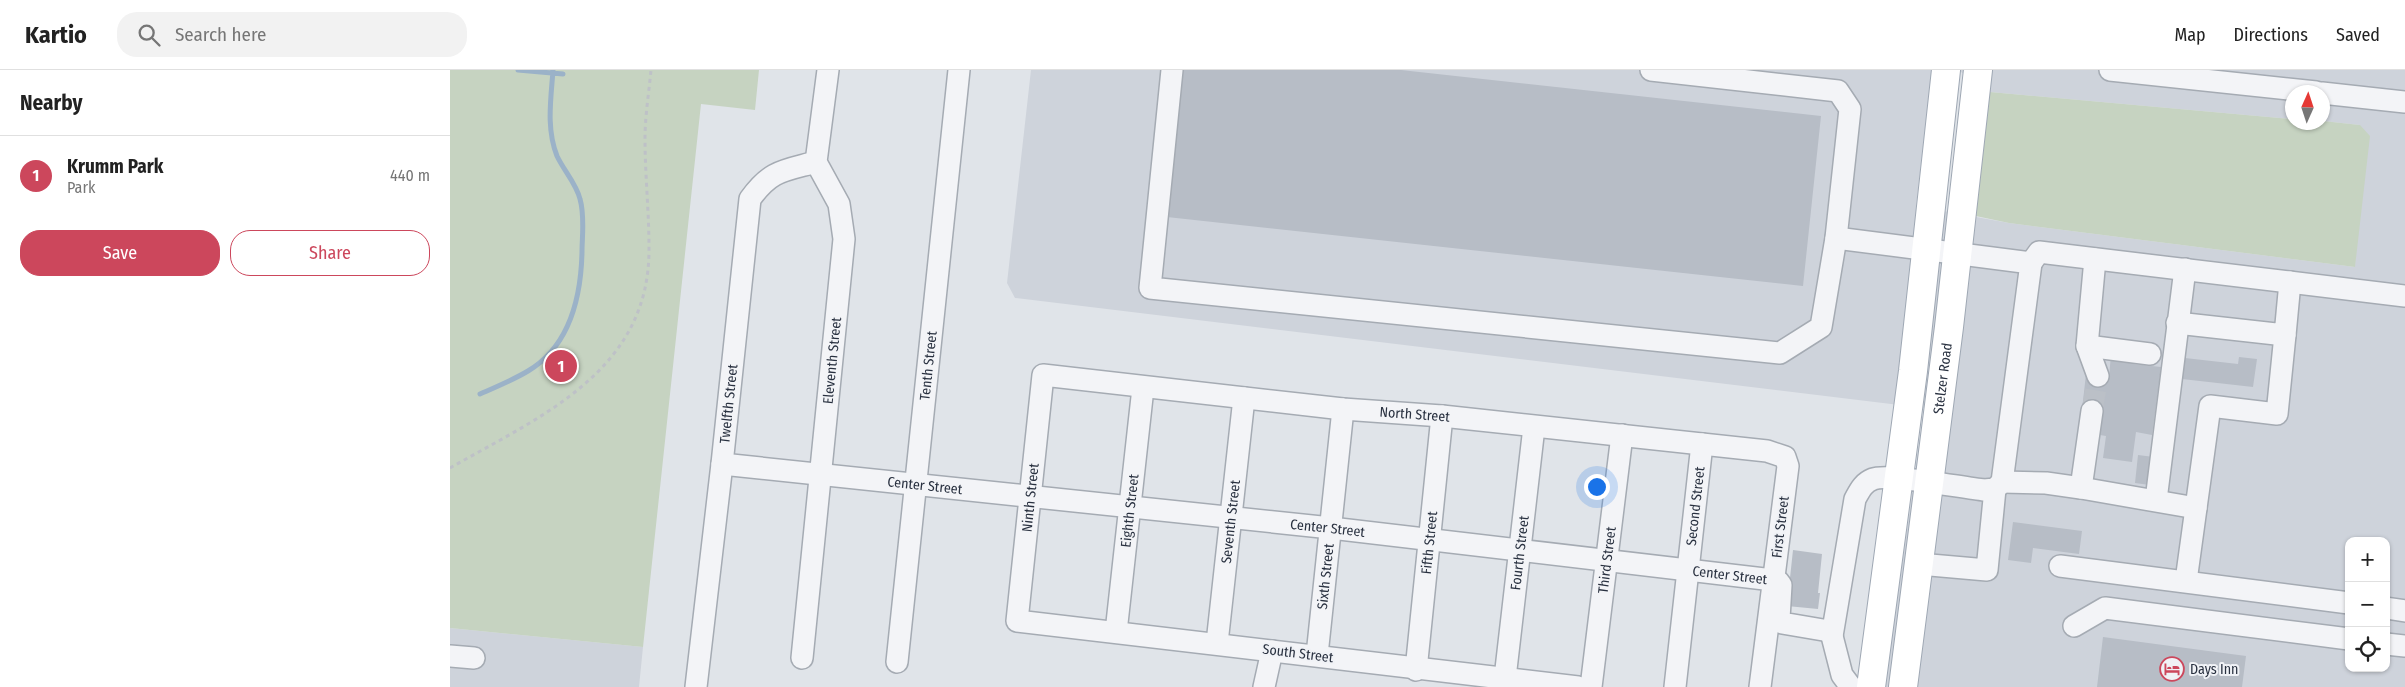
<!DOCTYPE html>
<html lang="en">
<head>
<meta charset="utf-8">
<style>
	body { margin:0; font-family:"Fira Sans Condensed",sans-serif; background:#f2f2f2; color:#222 }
	.controls { position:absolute; right:15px; bottom:15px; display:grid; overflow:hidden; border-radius:10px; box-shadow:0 1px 4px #0004 }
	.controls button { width:45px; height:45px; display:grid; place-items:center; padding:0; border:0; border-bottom:1px solid #e0e0e0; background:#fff; color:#222; font:25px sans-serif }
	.compass { position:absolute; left:1835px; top:15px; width:45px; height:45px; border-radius:50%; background:#fff; box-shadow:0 1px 4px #0004; rotate:3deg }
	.you { position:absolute; left:1146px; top:416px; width:18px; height:18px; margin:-12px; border:4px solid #fff; border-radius:50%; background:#1a73e8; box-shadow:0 0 0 8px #1a73e833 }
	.badge { display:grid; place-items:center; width:32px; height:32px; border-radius:50%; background:#cc475c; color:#fff; font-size:16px; font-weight:700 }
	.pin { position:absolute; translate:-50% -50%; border:2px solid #fff; box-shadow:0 1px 5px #0006 }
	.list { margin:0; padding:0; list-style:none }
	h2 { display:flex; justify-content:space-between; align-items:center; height:65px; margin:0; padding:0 20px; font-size:21px }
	h2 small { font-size:16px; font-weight:400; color:#767676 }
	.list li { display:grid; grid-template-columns:32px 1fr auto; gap:15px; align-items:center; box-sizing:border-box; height:80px; padding:0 20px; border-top:1px solid #e0e0e0 }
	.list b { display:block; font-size:19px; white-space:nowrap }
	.list p { margin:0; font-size:16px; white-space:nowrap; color:#767676 }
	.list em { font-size:16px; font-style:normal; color:#767676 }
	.actions { display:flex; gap:10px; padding:15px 20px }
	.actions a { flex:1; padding:11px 0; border:1px solid #cc475c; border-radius:20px; text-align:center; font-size:18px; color:#cc475c }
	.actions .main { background:#cc475c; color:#fff }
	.icon { flex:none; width:28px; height:28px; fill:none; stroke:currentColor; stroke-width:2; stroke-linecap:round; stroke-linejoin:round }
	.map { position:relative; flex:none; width:1955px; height:617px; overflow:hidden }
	header { display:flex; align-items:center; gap:30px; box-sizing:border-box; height:70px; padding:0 25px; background:#fff; border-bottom:1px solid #e0e0e0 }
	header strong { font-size:24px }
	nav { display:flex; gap:28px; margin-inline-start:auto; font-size:18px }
	.search { width:350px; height:45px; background:#f2f2f2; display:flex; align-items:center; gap:12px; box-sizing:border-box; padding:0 18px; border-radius:20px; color:#767676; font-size:19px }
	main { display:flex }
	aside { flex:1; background:#fff }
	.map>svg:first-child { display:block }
	.built { fill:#ced3db; fill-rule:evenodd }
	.green { fill:#c6d3c1 }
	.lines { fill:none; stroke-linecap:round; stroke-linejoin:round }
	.stream { stroke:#9bb2c8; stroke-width:5 }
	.building { fill:#b7bdc6 }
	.minor-tunnel { stroke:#bbc0c7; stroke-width:21; stroke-dasharray:21 11; stroke-linecap:butt }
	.minor-casing { stroke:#a5abb3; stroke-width:24 }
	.major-casing { stroke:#9fa8b4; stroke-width:30 }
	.path { stroke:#bec1c7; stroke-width:3; stroke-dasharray:4 4; stroke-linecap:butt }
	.minor { stroke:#f3f4f7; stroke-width:21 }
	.major { stroke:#fff; stroke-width:28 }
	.labels { text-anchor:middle; stroke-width:4; stroke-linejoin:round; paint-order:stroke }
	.street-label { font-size:14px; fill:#293140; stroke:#f0f2f6 }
	.poi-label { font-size:14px; fill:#293140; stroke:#f0f2f6; text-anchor:start }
</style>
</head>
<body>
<header>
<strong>Kartio</strong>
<div class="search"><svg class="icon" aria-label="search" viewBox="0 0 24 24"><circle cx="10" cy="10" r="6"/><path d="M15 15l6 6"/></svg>Search here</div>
<nav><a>Map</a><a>Directions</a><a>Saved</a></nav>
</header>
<main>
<aside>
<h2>Nearby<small></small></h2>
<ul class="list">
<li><span class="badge">1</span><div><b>Krumm Park</b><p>Park</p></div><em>440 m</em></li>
</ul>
<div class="actions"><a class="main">Save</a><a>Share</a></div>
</aside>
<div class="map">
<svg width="1955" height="617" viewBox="0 0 1955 617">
	<rect width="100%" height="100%" fill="#e0e4e9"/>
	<!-- built -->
	<path class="built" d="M581,0h901l-16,136 93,17 346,44 5,-142 -37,-4 -1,-29h-30v27l-302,-27 -29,-20 -14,-2h458v617h-520l39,-279 -909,-110 -8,-15zM1899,471h37v127h-37z
		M0,558l193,19 -4,40h-189z"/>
	<!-- green -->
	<path class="green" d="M0,0h309l-4,40 -54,-6 -58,543 -193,-19z
		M1540,22l302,27v3l31,-1 37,4 10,11 -15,131 -346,-44 -33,-7z"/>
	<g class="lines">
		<!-- stream -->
		<path class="stream" d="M68,0l45,4
			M30,324c16,-7 33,-14 48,-23 42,-25 53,-73 54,-119 0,-16 3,-36 -2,-53 -4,-16 -16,-28 -23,-43 -11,-28 -6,-57 -4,-86"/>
	</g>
	<!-- building -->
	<path class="building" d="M733,0h218l420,46 -18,170 -636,-69z
		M1661,285l23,3 -1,6 28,3 -9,68 -16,-3 -4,30 -29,-4 3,-22 -6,-1 3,-23 -21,-2 4,-36 23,3z
		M1789,287l18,2 -4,28 -71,-8 3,-21 53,6z
		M1688,385l16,2 -4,28 -15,-2z
		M1563,452l69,9 -3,23 -46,-6 -2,15 -23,-3z
		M1343,480l29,4 -4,39h2l-2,16 -31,-3z
		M1653,567l143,19 -4,31h-145z"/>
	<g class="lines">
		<!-- minor-tunnel -->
		<path class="minor-tunnel" d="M1642,341l6,-35"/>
		<!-- minor casing -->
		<g class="minor-casing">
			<g id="minor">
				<path d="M722,0l-22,218 630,65 41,-26 15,-89 14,-129 -12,-18 -187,-21"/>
				<path d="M1660,0l206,22"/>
				<path d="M1872,23l83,9"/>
				<path d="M1645,189l-8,87 11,30"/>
				<path d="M1581,193l8,-11 366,44"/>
				<path d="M1727,253l108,12 5,-53"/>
				<path d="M1637,276l63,8"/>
				<path id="s1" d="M272,394l609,64 442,52 5,1 3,4 -2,34 3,4 47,8 3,5 10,39 9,12"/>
				<path d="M1552,412l44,1 35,5 11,-77"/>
				<path d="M1631,418l115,20"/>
				<path d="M1706,430l29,-231"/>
				<path d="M1469,494l68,6 8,-81"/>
				<path d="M1610,496l289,37"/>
				<path d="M1736,511l24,-175 67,8 8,-79"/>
				<path d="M1936,538l19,3"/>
				<path d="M1624,556l31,-18 244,31"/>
				<path id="s2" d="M666,562l27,-244"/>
				<path d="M1382,566l23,-137c5,-9 8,-16 18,-20 15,-6 90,9 111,11l11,-1 7,-7 29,-219 -195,-25"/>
				<path id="s3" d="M767,573l27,-245"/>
				<path d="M1936,574l19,2"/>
				<path id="s4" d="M867,585l26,-246"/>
				<path d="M0,586l24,2"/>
				<path id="s5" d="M352,588l42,-419 -5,-35 -23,-42 12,-92"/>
				<path id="s6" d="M447,592l62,-592"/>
				<path id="s7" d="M966,600l26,-254"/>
				<path id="s8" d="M1055,608l29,-251"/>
				<path id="s9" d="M246,617l26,-223 28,-265c21,-29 33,-28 66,-37"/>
				<path d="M814,617l8,-36"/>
				<path id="s10" d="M1128,617l-561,-66 26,-246 300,34 99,7 325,35 18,6 3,9 -28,221"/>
				<path id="s11" d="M1141,617l31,-252"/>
				<path id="s12" d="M1225,617l27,-243"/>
			</g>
		</g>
		<!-- major casing -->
		<g class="major-casing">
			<g id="major">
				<path d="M1421,617l42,-316 33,-301"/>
				<path id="s13" d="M1453,617l46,-360 29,-257"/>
			</g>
		</g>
		<!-- path -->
		<path class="path" d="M0,398c91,-52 200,-97 199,-220 0,-37 -4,-73 -4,-110 0,-22 4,-46 6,-68"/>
		<!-- minor -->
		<use href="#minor" class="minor"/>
		<!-- major -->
		<use href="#major" class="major"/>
	</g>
	<!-- icons -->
	<defs>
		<g id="hotel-ring" transform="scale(1.25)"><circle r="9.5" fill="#f0f2f6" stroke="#cc475c" stroke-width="1.5"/><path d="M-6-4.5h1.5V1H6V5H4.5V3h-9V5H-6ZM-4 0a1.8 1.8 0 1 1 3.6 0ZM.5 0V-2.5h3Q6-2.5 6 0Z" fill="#cc475c"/></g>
	</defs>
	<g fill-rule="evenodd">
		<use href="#hotel-ring" x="1722" y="599"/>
	</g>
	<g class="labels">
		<!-- street labels -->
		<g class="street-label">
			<text dy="5" stroke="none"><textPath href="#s5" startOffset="299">Eleventh Street</textPath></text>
			<text dy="5" stroke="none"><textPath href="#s6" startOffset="298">Tenth Street</textPath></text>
			<text dy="5" stroke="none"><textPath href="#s13" startOffset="311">Stelzer Road</textPath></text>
			<text dy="5" stroke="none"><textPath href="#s9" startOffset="285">Twelfth Street</textPath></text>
			<text dy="5" stroke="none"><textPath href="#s10" startOffset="1186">North Street</textPath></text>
			<text dy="5" stroke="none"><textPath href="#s1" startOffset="204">Center Street</textPath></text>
			<text dy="5" stroke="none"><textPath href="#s10" startOffset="689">Ninth Street</textPath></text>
			<text dy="5" stroke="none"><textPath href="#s12" startOffset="182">Second Street</textPath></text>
			<text dy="5" stroke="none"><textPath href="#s2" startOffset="122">Eighth Street</textPath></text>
			<text dy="5" stroke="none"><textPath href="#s3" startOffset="122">Seventh Street</textPath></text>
			<text dy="5" stroke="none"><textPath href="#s1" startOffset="609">Center Street</textPath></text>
			<text transform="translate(1330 457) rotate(-83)" y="5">First Street</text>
			<text dy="5" stroke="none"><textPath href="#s7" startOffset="128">Fifth Street</textPath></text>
			<text dy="5" stroke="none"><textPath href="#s8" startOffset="126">Fourth Street</textPath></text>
			<text dy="5" stroke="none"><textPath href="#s11" startOffset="128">Third Street</textPath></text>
			<text dy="5" stroke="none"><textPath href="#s1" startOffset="1014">Center Street</textPath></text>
			<text dy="5" stroke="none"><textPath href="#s4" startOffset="79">Sixth Street</textPath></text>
			<text transform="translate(848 583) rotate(7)" y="5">South Street</text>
		</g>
		<!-- poi labels -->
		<g class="poi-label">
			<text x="1740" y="604">Days Inn</text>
		</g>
	</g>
</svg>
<div class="controls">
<button>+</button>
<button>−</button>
<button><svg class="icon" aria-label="locate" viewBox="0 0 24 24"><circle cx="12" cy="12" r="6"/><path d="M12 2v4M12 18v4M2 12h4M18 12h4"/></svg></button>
</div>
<svg class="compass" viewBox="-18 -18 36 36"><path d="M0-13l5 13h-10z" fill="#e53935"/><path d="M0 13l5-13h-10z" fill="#767676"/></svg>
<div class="you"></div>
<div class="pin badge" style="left:111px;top:296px">1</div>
</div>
</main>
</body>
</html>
